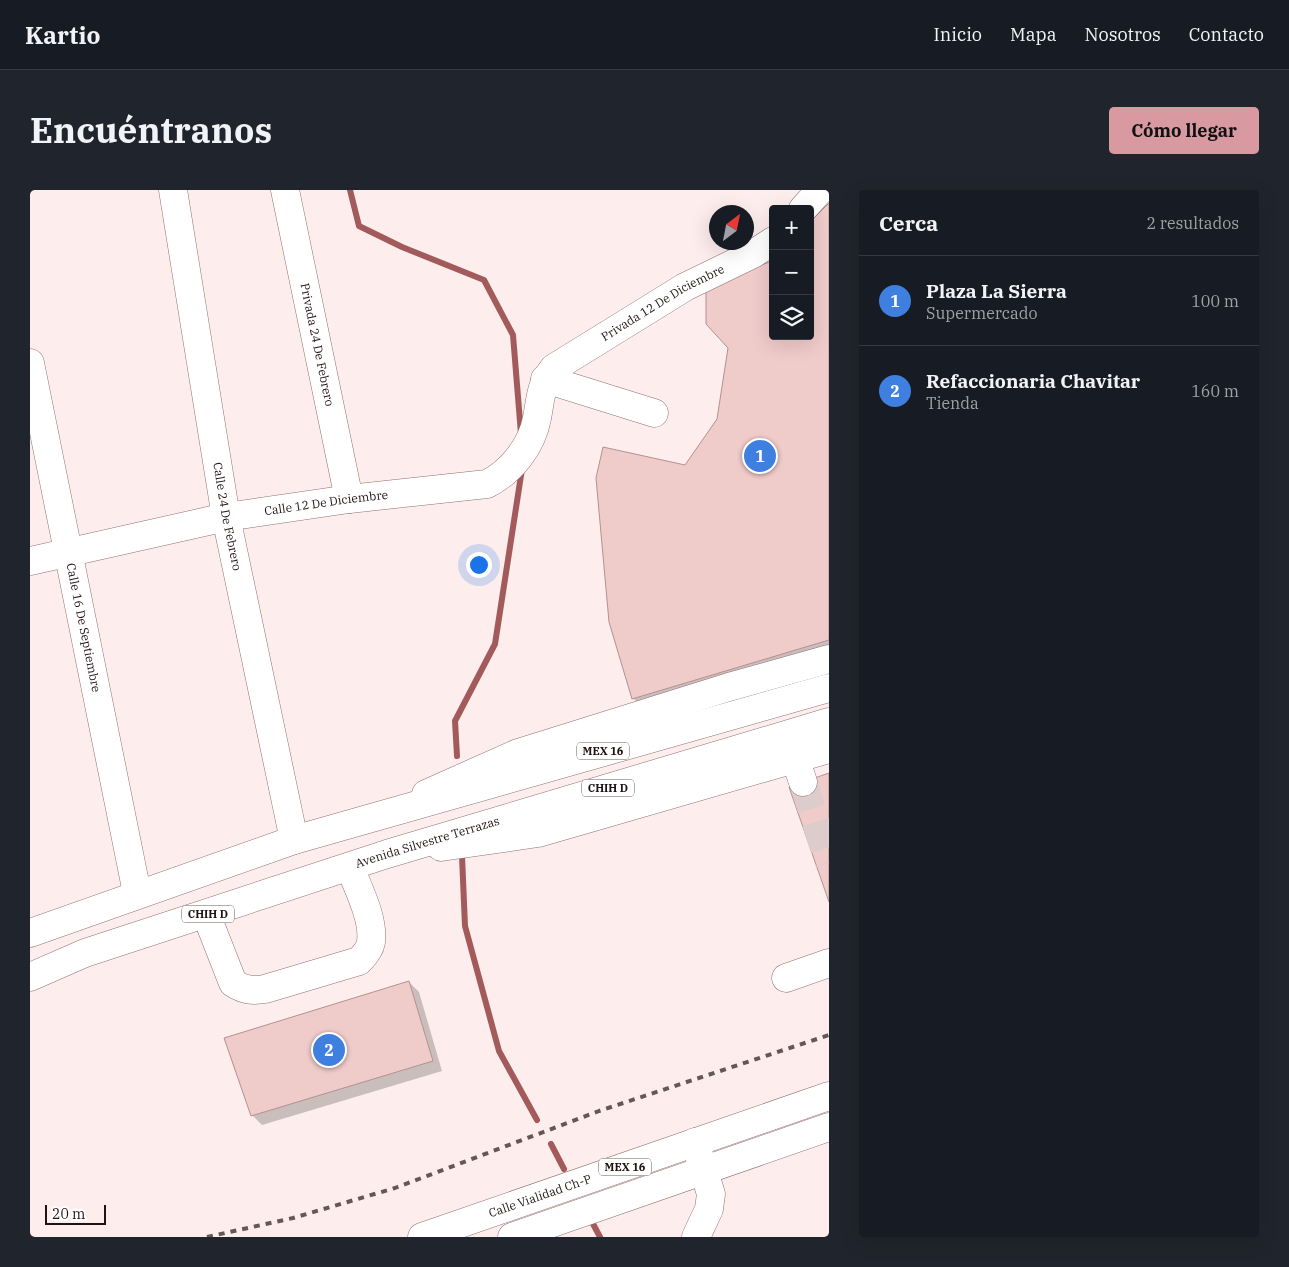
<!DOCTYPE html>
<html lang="es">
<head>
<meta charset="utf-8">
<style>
	body { margin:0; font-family:"IBM Plex Serif",serif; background:#20242c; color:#f1f3f6 }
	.controls { position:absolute; right:15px; top:15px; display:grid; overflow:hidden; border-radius:5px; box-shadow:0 5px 20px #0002 }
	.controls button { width:45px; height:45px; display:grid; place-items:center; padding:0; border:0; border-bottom:1px solid #363941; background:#171b24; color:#f1f3f6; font:25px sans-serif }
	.compass { position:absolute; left:679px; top:15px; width:45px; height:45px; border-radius:50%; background:#171b24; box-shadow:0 5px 20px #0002; rotate:32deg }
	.scale { position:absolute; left:15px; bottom:12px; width:61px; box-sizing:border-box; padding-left:5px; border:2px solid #201413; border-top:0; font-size:14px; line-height:18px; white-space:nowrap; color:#201413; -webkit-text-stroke:4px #fff; paint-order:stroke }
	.you { position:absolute; left:448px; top:374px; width:18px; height:18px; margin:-12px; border:4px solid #fff; border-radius:50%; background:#1a73e8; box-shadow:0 0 0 8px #1a73e833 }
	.badge { display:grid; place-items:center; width:32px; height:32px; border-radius:50%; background:#d999a1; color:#fff; font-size:16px; font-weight:700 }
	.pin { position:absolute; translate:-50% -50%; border:2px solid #fff; box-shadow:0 1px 5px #0006 }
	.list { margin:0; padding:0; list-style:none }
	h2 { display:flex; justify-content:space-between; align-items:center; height:65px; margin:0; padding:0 20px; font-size:21px }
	h2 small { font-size:16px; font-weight:400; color:#9ea1a6 }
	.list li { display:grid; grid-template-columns:32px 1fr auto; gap:15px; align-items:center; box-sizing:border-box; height:90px; padding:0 20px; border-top:1px solid #363941 }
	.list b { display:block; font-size:19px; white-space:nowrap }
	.list p { margin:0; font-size:16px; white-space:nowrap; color:#9ea1a6 }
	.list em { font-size:16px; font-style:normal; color:#9ea1a6 }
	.icon { flex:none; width:28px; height:28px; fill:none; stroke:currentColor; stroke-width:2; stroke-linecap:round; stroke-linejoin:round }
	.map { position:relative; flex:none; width:799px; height:1047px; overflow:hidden; border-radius:5px }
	header { display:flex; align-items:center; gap:30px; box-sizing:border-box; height:70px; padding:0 25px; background:#171b24; border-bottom:1px solid #363941 }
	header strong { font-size:24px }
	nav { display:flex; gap:28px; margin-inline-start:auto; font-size:18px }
	.intro { display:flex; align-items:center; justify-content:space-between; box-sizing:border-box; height:120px; padding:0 30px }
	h1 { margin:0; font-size:35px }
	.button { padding:12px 22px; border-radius:5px; background:#d999a1; color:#111; font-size:18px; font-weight:700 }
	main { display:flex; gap:30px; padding:0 30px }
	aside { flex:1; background:#171b24; border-radius:5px; box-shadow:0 5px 20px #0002 }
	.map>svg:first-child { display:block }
	.shadow { fill:#0003 }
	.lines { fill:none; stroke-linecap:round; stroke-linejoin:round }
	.stream { stroke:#a25b5a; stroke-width:6 }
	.building { fill:#efcbca; stroke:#b39190 }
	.minor-tunnel { stroke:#dccdcc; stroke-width:28; stroke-dasharray:28 14; stroke-linecap:butt }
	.minor-casing { stroke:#917170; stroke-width:29 }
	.major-casing { stroke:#917170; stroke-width:29 }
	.highway-casing { stroke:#917170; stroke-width:29 }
	.minor { stroke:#fff; stroke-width:28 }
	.major { stroke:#fff; stroke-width:28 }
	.highway { stroke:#fff; stroke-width:28 }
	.rail { stroke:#645756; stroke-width:4; stroke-dasharray:6 6; stroke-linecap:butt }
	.labels { text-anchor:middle; stroke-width:4; stroke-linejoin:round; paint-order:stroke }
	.shield { fill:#fff; stroke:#635a5a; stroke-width:1 }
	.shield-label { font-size:11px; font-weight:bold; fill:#201413 }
	.street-label { font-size:12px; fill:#201413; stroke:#fff }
</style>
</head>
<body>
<header>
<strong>Kartio</strong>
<nav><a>Inicio</a><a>Mapa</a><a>Nosotros</a><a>Contacto</a></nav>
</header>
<div class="intro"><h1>Encuéntranos</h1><a class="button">Cómo llegar</a></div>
<main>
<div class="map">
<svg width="799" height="1047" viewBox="0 0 799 1047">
	<rect width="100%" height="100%" fill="#fdeeed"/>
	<!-- shadow -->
	<path class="shadow" d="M799,15v447l-186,56 -10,-10 140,-362h37z
		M379,792l10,10 23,79 -180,54 -10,-10z"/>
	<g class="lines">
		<!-- stream -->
		<path class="stream" d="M320,0l9,36 43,21 82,33 29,55 8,99
			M427,566l-2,-35 40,-77 27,-175
			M432,666l3,70 34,125 38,69
			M521,954l13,25
			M562,1032l8,15"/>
	</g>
	<!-- building -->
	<path class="building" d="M799,13v437l-197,59 -23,-77 -13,-144 7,-31 82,18 32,-46 11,-71 -22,-24v-41l67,-22v75h37v-114z
		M799,583v129l-40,-115z
		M379,791l24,80 -182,55 -27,-78z"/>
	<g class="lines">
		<!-- minor-tunnel -->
		<path class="minor-tunnel" d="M773,592l26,81"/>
		<!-- minor casing -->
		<g class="minor-casing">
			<g id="minor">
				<path id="s1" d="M143,0l53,327 68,323"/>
				<path id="s2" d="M255,0l64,309"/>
				<path d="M773,19l17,-19"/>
				<path id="s3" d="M0,173l107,530"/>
				<path d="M515,189l109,34"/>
				<path id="s4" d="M0,371l196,-44 123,-18 138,-15c24,-12 45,-38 50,-66 4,-20 3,-33 17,-50l131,-81 68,-33 20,-13"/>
				<path d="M765,568l8,24"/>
				<path d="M396,604l92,-41 211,-66 100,-28"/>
				<path d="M411,657l97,-14 291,-84"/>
				<path d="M176,724l27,69c11,7 19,8 32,6l94,-28c5,-5 11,-12 12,-19 3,-24 -13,-53 -21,-75"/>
				<path d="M756,788l43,-15"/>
				<path d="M665,952l16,52 -2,15 -13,28"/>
			</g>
		</g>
		<!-- major casing -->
		<g class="major-casing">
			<g id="major">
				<path id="s5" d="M392,1047l407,-141"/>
				<path d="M482,1047l317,-110"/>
			</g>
		</g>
		<!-- highway casing -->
		<g class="highway-casing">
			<g id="highway">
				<path d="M0,743l264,-93 535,-152"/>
				<path id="s6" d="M0,787l55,-24 302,-99 442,-132"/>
			</g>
		</g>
		<!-- minor -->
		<use href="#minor" class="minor"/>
		<!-- major -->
		<use href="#major" class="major"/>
		<!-- highway -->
		<use href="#highway" class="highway"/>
		<!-- rail -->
		<path class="rail" d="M177,1047l86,-19 102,-30 204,-77 230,-76"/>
	</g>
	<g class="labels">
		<!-- shield labels -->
		<g class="shield">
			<rect x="547" y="552.5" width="52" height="17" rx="4"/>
			<rect x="552" y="589.5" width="52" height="17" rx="4"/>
			<rect x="152" y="715.5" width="52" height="17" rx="4"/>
			<rect x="569" y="968.5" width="52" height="17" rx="4"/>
		</g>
		<g class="shield-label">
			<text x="573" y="565">MEX 16</text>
			<text x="578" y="602">CHIH D</text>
			<text x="178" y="728">CHIH D</text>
			<text x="595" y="981">MEX 16</text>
		</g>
		<!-- street labels -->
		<g class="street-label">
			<text dy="4" stroke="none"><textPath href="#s4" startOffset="730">Privada 12 De Diciembre</textPath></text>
			<text dy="4" stroke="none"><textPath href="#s2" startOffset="158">Privada 24 De Febrero</textPath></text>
			<text dy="4" stroke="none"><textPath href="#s4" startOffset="302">Calle 12 De Diciembre</textPath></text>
			<text dy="4" stroke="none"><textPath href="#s1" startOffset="331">Calle 24 De Febrero</textPath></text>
			<text dy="4" stroke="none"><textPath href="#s3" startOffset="270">Calle 16 De Septiembre</textPath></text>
			<text dy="4" stroke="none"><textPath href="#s6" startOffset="420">Avenida Silvestre Terrazas</textPath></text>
			<text dy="4" stroke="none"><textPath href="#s5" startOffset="125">Calle Vialidad Ch-P</textPath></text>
		</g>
	</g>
</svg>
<div class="controls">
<button>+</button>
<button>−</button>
<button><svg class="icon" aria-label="layers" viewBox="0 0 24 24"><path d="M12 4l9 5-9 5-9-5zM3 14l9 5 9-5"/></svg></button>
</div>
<svg class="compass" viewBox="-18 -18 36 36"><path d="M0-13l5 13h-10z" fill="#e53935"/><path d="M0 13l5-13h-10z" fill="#9ea1a6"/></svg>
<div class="scale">20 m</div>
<div class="you"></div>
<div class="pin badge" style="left:730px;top:266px;background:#3f7fe0">1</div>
<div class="pin badge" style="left:299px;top:860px;background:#3f7fe0">2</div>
</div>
<aside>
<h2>Cerca<small>2 resultados</small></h2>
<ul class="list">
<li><span class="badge" style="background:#3f7fe0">1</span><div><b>Plaza La Sierra</b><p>Supermercado</p></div><em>100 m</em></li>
<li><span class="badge" style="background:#3f7fe0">2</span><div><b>Refaccionaria Chavitar</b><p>Tienda</p></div><em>160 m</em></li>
</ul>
</aside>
</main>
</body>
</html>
